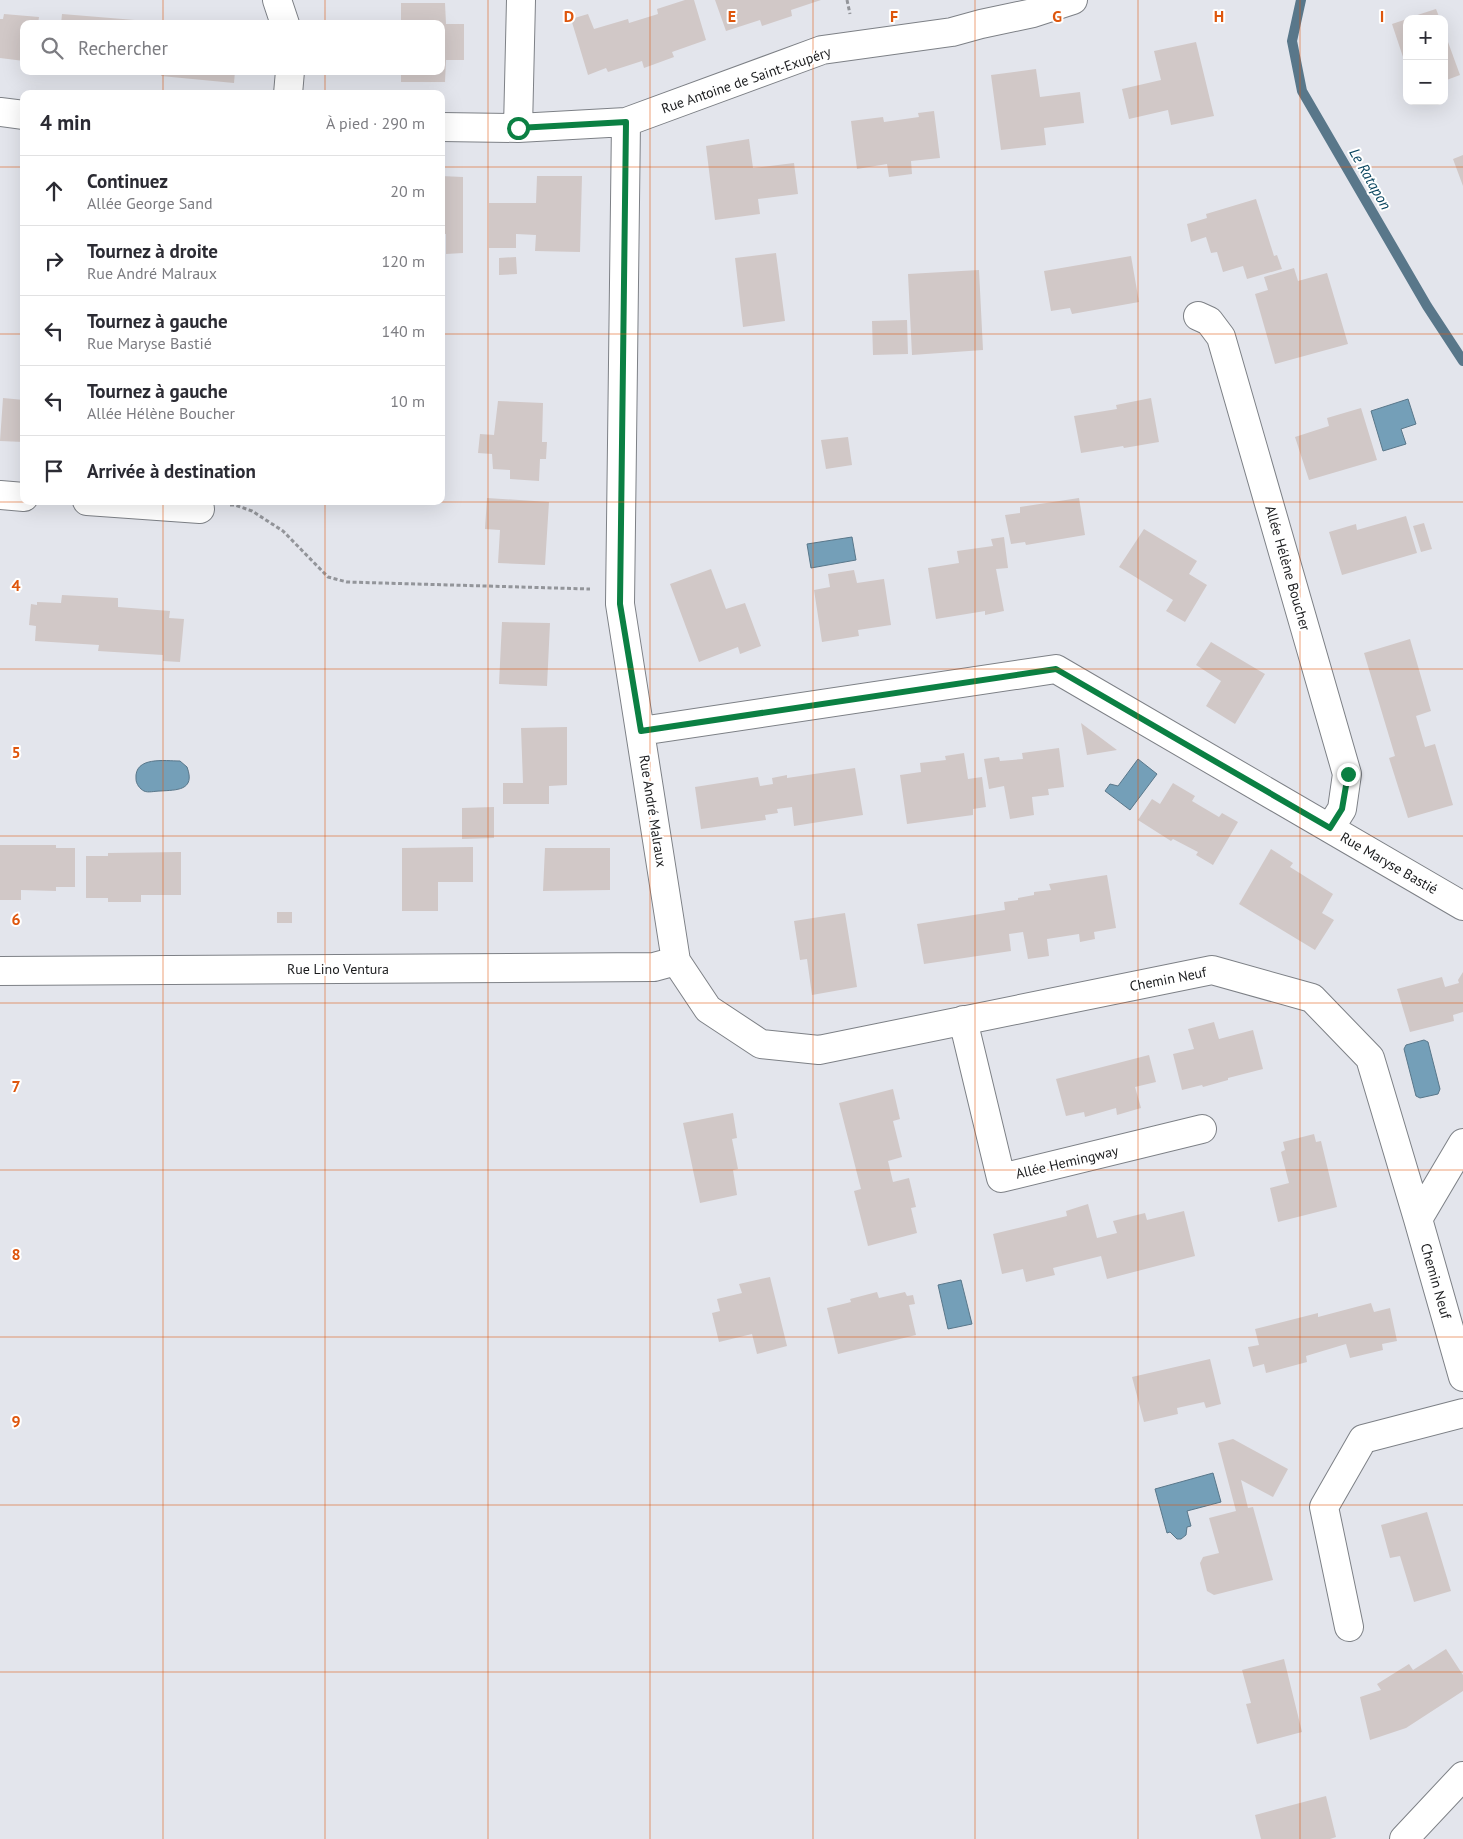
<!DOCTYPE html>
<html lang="fr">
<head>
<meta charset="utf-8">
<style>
	body { margin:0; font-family:"PT Sans",sans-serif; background:#f7f7f7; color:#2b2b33 }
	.controls { position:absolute; right:15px; top:15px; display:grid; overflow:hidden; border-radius:10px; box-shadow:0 5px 20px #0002 }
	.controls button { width:45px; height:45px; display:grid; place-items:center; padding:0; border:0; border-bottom:1px solid #e1e1e2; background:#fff; color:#2b2b33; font:25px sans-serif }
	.stop { position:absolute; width:15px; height:15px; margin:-11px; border:4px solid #0b8043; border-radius:50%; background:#fff }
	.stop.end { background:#0b8043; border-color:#fff; box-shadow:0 1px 5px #0008 }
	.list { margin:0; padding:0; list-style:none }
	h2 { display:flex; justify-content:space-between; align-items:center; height:65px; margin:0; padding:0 20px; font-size:21px }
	h2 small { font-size:16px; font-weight:400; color:#7c7c81 }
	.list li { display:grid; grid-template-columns:32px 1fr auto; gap:15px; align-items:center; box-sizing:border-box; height:70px; padding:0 20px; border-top:1px solid #e1e1e2 }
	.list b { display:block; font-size:19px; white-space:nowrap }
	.list p { margin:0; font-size:16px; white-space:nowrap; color:#7c7c81 }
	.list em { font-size:16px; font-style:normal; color:#7c7c81 }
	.icon { flex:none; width:28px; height:28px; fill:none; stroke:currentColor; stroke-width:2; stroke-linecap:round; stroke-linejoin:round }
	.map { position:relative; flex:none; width:1463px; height:1839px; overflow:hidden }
	.search { position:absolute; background:#fff; box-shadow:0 5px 20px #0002; left:20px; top:20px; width:425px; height:55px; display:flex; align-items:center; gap:12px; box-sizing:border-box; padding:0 18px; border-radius:10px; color:#7c7c81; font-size:19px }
	.panel { position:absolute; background:#fff; box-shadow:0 5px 20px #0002; left:20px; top:90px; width:425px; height:415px; border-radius:10px }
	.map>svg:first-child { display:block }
	.water { fill:#749fb8; stroke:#59778a }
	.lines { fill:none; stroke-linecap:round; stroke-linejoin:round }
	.stream { stroke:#59778a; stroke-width:10 }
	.building { fill:#d1c8c7 }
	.minor-casing { stroke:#7d8086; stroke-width:30 }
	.path { stroke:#93959a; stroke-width:3; stroke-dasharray:4 2.5; stroke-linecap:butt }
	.minor { stroke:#fff; stroke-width:28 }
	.route { stroke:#0b8043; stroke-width:6 }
	.grid { fill:none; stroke:#de560d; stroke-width:1; stroke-opacity:0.55 }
	.labels { text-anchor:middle; stroke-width:4; stroke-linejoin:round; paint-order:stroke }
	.street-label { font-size:14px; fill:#1a1b1d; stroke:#fff }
	.water-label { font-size:15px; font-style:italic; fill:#08445e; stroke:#fff }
	.grid-label { font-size:16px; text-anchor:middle; font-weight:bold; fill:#de560d; stroke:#fff; stroke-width:4; stroke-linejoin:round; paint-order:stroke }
</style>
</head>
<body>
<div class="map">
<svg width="1463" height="1839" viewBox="0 0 1463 1839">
	<rect width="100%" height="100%" fill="#e3e5ec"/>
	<!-- water -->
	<path class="water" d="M1408,399l8,25 -15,5 5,15 -23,7 -12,-40z
		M852,537l4,23 -45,8 -4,-24z
		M1138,759l19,15 -27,36 -25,-19 5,-7 8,2z
		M180,761l7,6c9,24 -11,23 -27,24 -5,0 -12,2 -16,0 -4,-2 -8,-7 -8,-12 -2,-23 29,-18 44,-18z
		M1424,1040l4,2 12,47 -2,5 -18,4 -4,-2 -12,-47 2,-4z
		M961,1280l11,44 -24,5 -10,-44z
		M1213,1473l8,29 -34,9 4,15 -4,1 -1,8 -5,4h-4l-7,-7 -3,1 -12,-44z"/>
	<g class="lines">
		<!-- stream -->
		<path class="stream" d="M1301,0l-9,41 10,50 125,215 36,55"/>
	</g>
	<!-- building -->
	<path class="building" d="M685,0h9l12,40 -34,12 2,5 -30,11 -2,-7 -34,11 -2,-4 -18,7 -17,-56 17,-5 6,15 34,-10 1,4 29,-9 -1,-5z
		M715,0h106l-30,10 1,6 -30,10 -2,-6 -34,11z
		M401,3h44l1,21h18v36h-18l-1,22h-44v-11h40v-47h-40z
		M1436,9l4,10h-32v-1z
		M4,14l35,3 -1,7h-14v37l-24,-3v-39h3z
		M62,14l97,8v2h-98z
		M1407,19v47h-1l-14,-42z
		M1444,31l16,44 -16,6z
		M1196,42l18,74 -43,9 -3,-15 -39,9 -7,-30 39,-9 -7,-29z
		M1036,69l4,28 40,-5 4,31 -40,5 2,17 -45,5 -10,-75z
		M161,71h74l-1,12 -73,-7z
		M934,111l6,47 -29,3 1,13 -23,3 -2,-13 -30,5 -6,-48 32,-4 1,5 35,-5 -1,-4z
		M749,139l4,29 41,-5 4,31 -40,5 2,15 -45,6 -9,-74z
		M1463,155v31l-10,-27z
		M441,176l22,1v76l-17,1v-20h-5z
		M537,176h45l-2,76 -45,-1 1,-16 -20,-1v14h-27v-45h47z
		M1256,199l18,57 3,-1 5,14 -35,10 -4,-13 -20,6 -6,-20 -6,1 -5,-16 -15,5 -4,-18 20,-6 -1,-4z
		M776,253l9,68 -42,6 -8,-69z
		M1131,256l8,46 -67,12 -2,-6 -19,3 -7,-40z
		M516,257l1,17 -18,1v-17z
		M1294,268l4,13 29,-8 21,71 -73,20 -20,-70 13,-4 -4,-13z
		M979,270l4,80 -71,5 -4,-81z
		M907,320l1,34 -35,1 -1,-34z
		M3,398l21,2v42l-24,-1z
		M1151,398l8,44 -35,6 -1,-2 -42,7 -7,-37 43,-7 -1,-4z
		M498,401l45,2 -1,39h5l-1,17h-6l-1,22 -29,-2v-9l-17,-1 -1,-15 -14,-1 2,-19 14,1z
		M1361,408l16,52 -68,20 -14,-43 34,-11 -2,-8z
		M848,437l4,28 -26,4 -5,-29z
		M487,498l62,4 -4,63 -47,-2 2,-33 -15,-1z
		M1079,498l6,37 -59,10 -1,-3 -14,2 -6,-29 15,-2v-6z
		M1406,516l11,37 -75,22 -13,-43 27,-8 1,6z
		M1424,523l8,26 -11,3 -8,-26z
		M1144,529l53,32 -8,13 18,11 -22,37 -19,-11 7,-11 -54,-33z
		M1004,537l4,31 -12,1 8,42 -19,4v-4l-49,8 -8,-51 31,-5 -2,-12 36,-5 -2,-7z
		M711,569l15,40 19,-6 16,43 -21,8 -2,-7 -39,15 -29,-78z
		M854,570l3,13 27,-4 7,46 -33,5 1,6 -37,6 -8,-52 16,-3 -2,-13z
		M62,595l56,3v9l52,4 -1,7 15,1 -4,43 -17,-1v-6l-65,-4 1,-6 -64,-4 1,-15 -7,-1 2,-21 6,1v-3l24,1z
		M502,622l48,1 -3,63 -48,-2z
		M1410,639l21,72 -15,5 9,31 10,-3 18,61 -45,13 -19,-60 6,-2 -31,-103z
		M1211,642l54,32 -30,50 -29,-18 15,-25 -25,-16z
		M1081,723l36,27 -30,5z
		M567,727v58l-18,1v18h-46v-21h20l-2,-55z
		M1059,748l5,39 -16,2 1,6 -17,2 2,18 -24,4 -6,-33 -15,3 -5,-30 15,-2 1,4 23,-2 -1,-6z
		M964,753l4,26 14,-2 4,30 -13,2v6l-66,9 -7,-49 21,-3 -1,-9 26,-3 -1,-4z
		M855,768l8,47 -69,11 -2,-19 -15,2 1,4 -13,2 1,5 -65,9 -6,-42 63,-10 2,9 13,-2 -1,-6 15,-3v3z
		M1173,783l22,13 -3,5 27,16 3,-4 16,9 -25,43 -17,-10 2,-3 -25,-13 -2,2 -33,-21 14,-21 8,5z
		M494,807v31l-32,1v-31z
		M0,845h56v3h19v39h-19v4l-35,-1v10h-21z
		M473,847v35h-35v29h-36v-63z
		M545,848h65v42l-67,1z
		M1271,849l22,14 -3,4 43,27 -11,19 12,7 -19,30 -76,-46z
		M181,852v43h-40v7h-33v-4h-22v-42h22v-3z
		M1107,875l9,53 -22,4 1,7 -15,3 -1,-8 -32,5 2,17 -21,3 -5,-27 -14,2 2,17 -87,13 -7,-40 88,-14 -1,-8 14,-2v-2l16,-3v-3l17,-2 -2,-6z
		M277,912h15v11h-15z
		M845,913l12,74 -45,8 -5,-36 -7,1 -6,-39z
		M1463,972v40l-10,3 1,6 -44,11 -13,-43 45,-12 3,10 14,-4 -1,-3z
		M1214,1022l5,17 34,-9 10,39 -35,9v2l-25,7 -1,-2 -20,5 -9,-36 21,-5 -6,-20z
		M1149,1055l7,27 -21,5 6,21 -24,7 -1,-7 -31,9 -1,-5 -18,4 -10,-37z
		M893,1089l7,30 -7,2 9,36 -14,4 5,21 16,-4 7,29 -5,1 6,25 -49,13 -14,-55 7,-2 -22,-86z
		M733,1113l4,25 -5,1 6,30 -5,1 4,25 -37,8 -17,-80z
		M1314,1134l2,8 5,-1 16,66 -59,15 -8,-34 19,-5 -8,-31 4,-2 -2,-8z
		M1088,1204l9,34 20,-5 -4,-12 32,-8 2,7 37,-9 11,45 -88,23 -6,-23 -48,12 2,7 -29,7 -3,-13 -21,5 -9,-40 74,-18 -1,-5z
		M770,1277l17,69 -30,8 -5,-20 -33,8 -7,-29 8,-2 -3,-12 25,-6 -3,-9z
		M877,1292l2,6 26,-6 2,4 6,-1 2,9 -6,1 7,30 -78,19 -11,-46 24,-6 -1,-3z
		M1371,1303l3,9 16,-4 7,33 -15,3 1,6 -33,8 -4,-14 -40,12 1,6 -41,11 -2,-9 -11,3 -5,-20 11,-2 -4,-16 63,-16v4z
		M1210,1359l11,45 -15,4 -2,-6 -27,6 1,6 -34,8 -12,-45z
		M1233,1439l55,30 -15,28 -32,-17 7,28 5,-1 20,73 -59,15 -7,-4 -7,-28 3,-6 16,-4 -10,-35 27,-7 -18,-68z
		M1427,1512l24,79 -37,11 -14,-46 -10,2 -9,-33z
		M1446,1649l17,26v16l-57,37 -36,12 -10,-43 21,-7 -4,-6 32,-20 4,6z
		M1284,1659l18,73 -45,12 -11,-40 5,-1 -9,-33z
		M1326,1796l10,41 -6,2h-69l-6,-24z"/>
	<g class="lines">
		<!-- minor casing -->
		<g class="minor-casing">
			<path id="minor" d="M277,0l8,24
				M288,94l2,-23
				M0,112l24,3
				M626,122l-6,482 56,357 32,48 53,35 58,6 393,-80 100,28 58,60 48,161 45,158
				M441,127l77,1 108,-6 196,-72 130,-18 29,-8 52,-11 40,-13
				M518,128l3,-128
				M1198,316l11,5 12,16 126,437 -5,35 -12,19
				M0,495l24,2
				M87,501l113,8
				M641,731l415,-62 407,237
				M0,971l654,-4 22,-6
				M963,1020l38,158 201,-49
				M1418,1219l45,-76
				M1349,1627l-25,-120 39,-68 100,-26
				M1404,1839l59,-63"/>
		</g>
		<!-- path -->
		<path class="path" d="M847,0l3,14
			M230,505h5l17,6 31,20 45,46 19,5 243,7"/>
		<!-- minor -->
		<use href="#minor" class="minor"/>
	</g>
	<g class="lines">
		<!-- route -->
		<path class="route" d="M518,128l108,-6 -6,482 21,127 415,-62 274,159 12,-19 6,-35"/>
	</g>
	<!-- grid -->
	<path class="grid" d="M163,0v24M325,0v24M488,0v1839M650,0v1839M813,0v1839M975,0v1839M1138,0v1839M1300,0v1839M163,71v23M325,71v23M0,167h24M441,167h1022M0,334h24M441,334h1022M163,501v1338M325,501v1338M0,502h1463M0,669h1463M0,836h1463M0,1003h1463M0,1170h1463M0,1337h1463M0,1505h1463M0,1672h1463"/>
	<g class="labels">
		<!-- street labels -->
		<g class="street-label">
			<text transform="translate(746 80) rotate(-19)" y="5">Rue Antoine de Saint-Exupéry</text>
			<text transform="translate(1288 568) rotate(74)" y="5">Allée Hélène Boucher</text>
			<text transform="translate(653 811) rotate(81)" y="5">Rue André Malraux</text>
			<text transform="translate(1389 863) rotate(30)" y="5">Rue Maryse Bastié</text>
			<text x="338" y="974">Rue Lino Ventura</text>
			<text transform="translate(1168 979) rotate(-11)" y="5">Chemin Neuf</text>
			<text transform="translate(1067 1162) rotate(-13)" y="5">Allée Hemingway</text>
			<text transform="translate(1436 1281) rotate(74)" y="5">Chemin Neuf</text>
		</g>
		<!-- water labels -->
		<g class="water-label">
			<text transform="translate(1370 179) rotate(60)" y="5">Le Ratapon</text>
		</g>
	</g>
	<g class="grid-label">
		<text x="569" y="22">D</text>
		<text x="732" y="22">E</text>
		<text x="894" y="22">F</text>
		<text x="1057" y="22">G</text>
		<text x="1219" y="22">H</text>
		<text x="1382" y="22">I</text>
		<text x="16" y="591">4</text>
		<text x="16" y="758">5</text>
		<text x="16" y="925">6</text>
		<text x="16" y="1092">7</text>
		<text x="16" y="1260">8</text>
		<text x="16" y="1427">9</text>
	</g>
</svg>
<div class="controls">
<button>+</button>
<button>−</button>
</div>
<div class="stop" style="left:518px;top:128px"></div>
<div class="stop end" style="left:1348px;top:774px"></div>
<div class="search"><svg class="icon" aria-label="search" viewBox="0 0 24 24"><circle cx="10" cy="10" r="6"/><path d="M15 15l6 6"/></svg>Rechercher</div>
<section class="panel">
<h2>4 min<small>À pied · 290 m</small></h2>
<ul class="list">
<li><svg class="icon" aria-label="ahead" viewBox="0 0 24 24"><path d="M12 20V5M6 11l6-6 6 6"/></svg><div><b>Continuez</b><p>Allée George Sand</p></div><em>20 m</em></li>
<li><svg class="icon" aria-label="right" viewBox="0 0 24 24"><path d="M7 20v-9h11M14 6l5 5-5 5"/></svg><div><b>Tournez à droite</b><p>Rue André Malraux</p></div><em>120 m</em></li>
<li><svg class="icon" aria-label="left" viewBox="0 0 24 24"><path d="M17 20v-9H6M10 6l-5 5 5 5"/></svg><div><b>Tournez à gauche</b><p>Rue Maryse Bastié</p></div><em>140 m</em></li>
<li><svg class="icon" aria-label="left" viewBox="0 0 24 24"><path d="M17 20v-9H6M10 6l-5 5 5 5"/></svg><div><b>Tournez à gauche</b><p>Allée Hélène Boucher</p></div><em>10 m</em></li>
<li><svg class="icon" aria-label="arrive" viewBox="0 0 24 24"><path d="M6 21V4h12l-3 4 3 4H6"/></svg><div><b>Arrivée à destination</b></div></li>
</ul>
</section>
</div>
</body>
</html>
